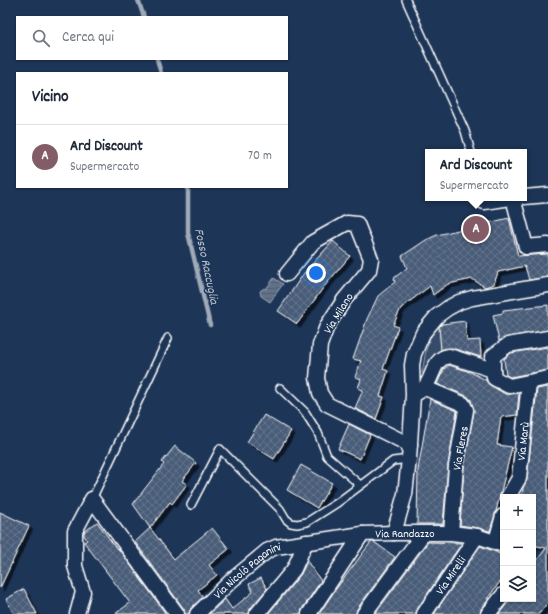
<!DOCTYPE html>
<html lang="it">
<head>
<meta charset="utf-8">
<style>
	body { margin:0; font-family:Dekko,sans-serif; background:#f2f2f3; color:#1f2937 }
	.controls { position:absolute; right:12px; bottom:12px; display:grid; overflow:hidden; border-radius:0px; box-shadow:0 1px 3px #0004 }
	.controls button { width:36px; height:36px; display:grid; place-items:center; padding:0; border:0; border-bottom:1px solid #e0e1e3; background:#fff; color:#1f2937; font:20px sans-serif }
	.you { position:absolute; left:316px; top:273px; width:14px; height:14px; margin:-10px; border:3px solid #fff; border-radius:50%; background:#1a73e8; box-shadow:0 0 0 6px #1a73e833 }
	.badge { display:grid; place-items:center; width:26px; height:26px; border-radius:50%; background:#845c67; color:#fff; font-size:13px; font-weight:700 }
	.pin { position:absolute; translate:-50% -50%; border:2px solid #fff; box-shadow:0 1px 4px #0006 }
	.popup { position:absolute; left:425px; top:149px; width:102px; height:52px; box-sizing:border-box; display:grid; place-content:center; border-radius:0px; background:#fff; filter:drop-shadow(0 1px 3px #0005); font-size:13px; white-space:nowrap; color:#747a83 }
	.popup b { font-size:15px; color:#1f2937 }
	.popup::after { content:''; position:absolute; left:50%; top:100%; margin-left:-8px; border:8px solid transparent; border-top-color:#fff }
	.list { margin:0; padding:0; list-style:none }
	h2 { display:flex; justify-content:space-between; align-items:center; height:52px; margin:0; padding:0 16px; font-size:17px }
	h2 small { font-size:13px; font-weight:400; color:#747a83 }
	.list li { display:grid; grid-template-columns:26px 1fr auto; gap:12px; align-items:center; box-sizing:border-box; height:64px; padding:0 16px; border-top:1px solid #e0e1e3 }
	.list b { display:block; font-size:15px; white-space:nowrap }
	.list p { margin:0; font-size:13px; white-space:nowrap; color:#747a83 }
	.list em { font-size:13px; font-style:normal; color:#747a83 }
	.icon { flex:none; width:22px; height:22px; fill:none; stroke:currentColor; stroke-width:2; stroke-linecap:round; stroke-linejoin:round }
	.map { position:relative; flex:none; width:548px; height:614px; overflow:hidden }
	.search { position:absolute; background:#fff; box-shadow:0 1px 3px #0004; left:16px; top:16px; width:272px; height:44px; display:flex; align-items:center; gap:10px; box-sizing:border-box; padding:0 14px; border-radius:0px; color:#747a83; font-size:15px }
	.panel { position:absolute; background:#fff; box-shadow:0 1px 3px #0004; left:16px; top:72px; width:272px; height:116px; border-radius:0px }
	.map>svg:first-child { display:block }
	.grass { fill:#364b69; stroke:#9aa5b4 }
	.water { fill:url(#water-rules); stroke:#a0aab8 }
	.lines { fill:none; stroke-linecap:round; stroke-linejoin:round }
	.stream { stroke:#a0aab8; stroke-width:4.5 }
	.building { fill:url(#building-cross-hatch); stroke:#fff; filter:url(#shadow) }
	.service-casing { stroke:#fff; stroke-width:10 }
	.minor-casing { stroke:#fff; stroke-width:17 }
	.service { stroke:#1d3557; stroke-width:7 }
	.minor { stroke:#1d3557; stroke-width:14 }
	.labels { text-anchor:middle; stroke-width:3; stroke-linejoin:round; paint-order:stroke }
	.street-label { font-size:12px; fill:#fff; stroke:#1d3557 }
	.water-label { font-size:13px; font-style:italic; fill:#b8c0ca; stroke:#1d3557 }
</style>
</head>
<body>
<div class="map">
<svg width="548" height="614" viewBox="0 0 548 614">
	<defs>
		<pattern id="water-rules" width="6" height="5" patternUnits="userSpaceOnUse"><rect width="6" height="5" fill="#617289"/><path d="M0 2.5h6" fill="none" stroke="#555d67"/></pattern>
		<pattern id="building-cross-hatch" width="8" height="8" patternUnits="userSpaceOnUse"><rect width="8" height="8" fill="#4a5d79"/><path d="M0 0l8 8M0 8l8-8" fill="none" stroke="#65758d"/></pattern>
		<filter id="shadow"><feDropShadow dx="3.5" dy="3.5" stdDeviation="0" flood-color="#0009"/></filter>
	</defs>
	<rect width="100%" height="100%" fill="#1d3557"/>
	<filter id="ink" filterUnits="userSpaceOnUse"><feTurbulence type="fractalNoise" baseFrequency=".025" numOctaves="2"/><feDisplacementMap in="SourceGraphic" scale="8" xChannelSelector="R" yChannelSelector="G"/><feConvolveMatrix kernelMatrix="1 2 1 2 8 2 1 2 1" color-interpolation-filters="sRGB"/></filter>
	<g filter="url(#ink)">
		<!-- grass -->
		<path class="grass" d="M439,324l2,26 -5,4 -11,20 -3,-1 4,-23 4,-12z"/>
		<!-- water -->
		<path class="water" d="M274,278l9,6 -13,18 -9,-6 -1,-5 4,-3 2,1z"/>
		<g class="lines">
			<!-- stream -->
			<path class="stream" d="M138,0l6,17
				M157,59l4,14
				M188,187v46l22,92"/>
		</g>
		<!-- building -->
		<path class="building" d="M509,218l9,38 30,-2v23l-19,3 -4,-14 -27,6 -4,12 -9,3 -13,-8 -24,5 -15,11 -3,-9 -29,22 -8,17 5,2 -15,42 5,2 -8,25 4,1 -8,22 -21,-11 8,-18 -5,-2 3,-9 -6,-2 6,-16 -8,-2 14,-40 11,-23 17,-14 -1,-4 13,-10 -5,-12 24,-16 11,-5z
			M333,241l17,15 -27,32 -26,36 -19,-13 26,-38z
			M548,305v25l-41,7 -8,4 -6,-26 10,-2v-3z
			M465,321l2,20 13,-1 1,17 -29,-9 -11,2 -2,-23 3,-3z
			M548,347v23l-38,7 -4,-2 -2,-16 7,-6z
			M449,365l21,7 16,8 4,5 15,9h6l8,-1 -2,22 -16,2 -4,28 15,2 -16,64 -6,20 -12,-3 -18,-3 4,-58 10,-56 -3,-11 -4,-4 -30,-12 7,-15z
			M548,387v215l-9,12h-40l11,-15h23v-33l13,-18 -13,-3v-48h-11l1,-9 4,-9 10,-90z
			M430,399l27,12 -9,54 -5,59h-26l1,-54z
			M264,415l27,16 -17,28 -27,-17z
			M349,424l21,11 -10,24 -22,-10z
			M175,446l21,17 -14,18 5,3 -15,20 -2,-2 -20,26 -17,-24 31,-40 -2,-2z
			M301,465l31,18 -15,25 -30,-18z
			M0,512l29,14 -29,62z
			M97,522l20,27 1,-1 48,66h-51l15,-11 -46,-61 3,-2 -3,-5v-3z
			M150,528l24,31 38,-31 17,21 -20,16 8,10 -19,15 5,7 -12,11 -2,6h-4l-1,-5 -49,-67z
			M371,542h3l21,15 -38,52 -1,5h-37l14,-21z
			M428,542l34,1 -45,66 -1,5h-41z
			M480,546l16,6 7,4v22l-16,21h2l-8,10 -1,5h-46z
			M307,561l14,20 -19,28 -1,5h-33l33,-40z
			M261,578l6,11 -17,20 -1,5h-40l16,-15 7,10 21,-17 -4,-8z
			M24,589l13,25h-23l-8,-15z"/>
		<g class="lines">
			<!-- service casing -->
			<g class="service-casing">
				<path id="service" d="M406,0l59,131 6,21
					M280,388l25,24 13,21 9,23 33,29
					M92,499l76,-161
					M191,505l29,-56 60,60 6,10 5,4 6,1 10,-2 30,-19 56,-42 16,-2"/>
			</g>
			<!-- minor casing -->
			<g class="minor-casing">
				<g id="minor">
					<path d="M524,197l24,-2"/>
					<path d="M513,198l13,49 22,-2"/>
					<path d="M484,202l27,-4"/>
					<path d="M287,274l26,-32 34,-19 10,1 14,35 -2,11 -25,30 -17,26 -7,19 -3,33 3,15 7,11 83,41"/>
					<path d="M493,370v-14l15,-11 40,-7"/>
					<path d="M425,388l38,16 3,6 -10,56 -5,67"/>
					<path d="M417,393c3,-2 6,-3 8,-6 9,-11 8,-29 24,-31l44,14 1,8 15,8 39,-8"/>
					<path id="s1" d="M508,497l11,-19 10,-96"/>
					<path d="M394,533l11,-39 4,-35 4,-64 -1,-30 2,-11 9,-21 14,-17 11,-8 11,-6 13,-4 76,-13"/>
					<path d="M496,541l7,-25"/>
					<path d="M77,614l6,-22 -8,-26v-35l17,-32 85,115"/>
					<path id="s2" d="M197,614l35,-34 35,-29 9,-4 86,-13 32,-1h57l26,3 26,9"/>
					<path d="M257,614l37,-45 12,-27"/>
					<path d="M309,614l53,-80"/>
					<path d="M364,614l59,-80"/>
					<path id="s3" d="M424,614l53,-78"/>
					<path d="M488,614l15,-19"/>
				</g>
			</g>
			<!-- service -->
			<use href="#service" class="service"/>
			<!-- minor -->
			<use href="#minor" class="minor"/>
		</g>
	</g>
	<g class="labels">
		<!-- street labels -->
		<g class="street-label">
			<text transform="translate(338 313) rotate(-58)" y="4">Via Milano</text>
			<text dy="4" stroke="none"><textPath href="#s1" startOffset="59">Via Marù</textPath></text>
			<text transform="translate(460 448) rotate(-80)" y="4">Via Fleres</text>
			<text dy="4" stroke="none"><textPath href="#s2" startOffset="234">Via Randazzo</textPath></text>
			<text dy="4" stroke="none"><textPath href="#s2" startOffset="67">Via Nicolò Paganini</textPath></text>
			<text dy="4" stroke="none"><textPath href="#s3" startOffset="47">Via Mirelli</textPath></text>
		</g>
		<!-- water labels -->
		<g class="water-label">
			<text transform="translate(208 266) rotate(78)" y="5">Fosso Raccuglia</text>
		</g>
	</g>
</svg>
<div class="controls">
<button>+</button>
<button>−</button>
<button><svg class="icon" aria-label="layers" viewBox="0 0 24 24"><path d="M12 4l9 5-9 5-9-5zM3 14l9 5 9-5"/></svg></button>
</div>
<div class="you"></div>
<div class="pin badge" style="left:476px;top:229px">A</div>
<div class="popup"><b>Ard Discount</b>Supermercato</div>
<div class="search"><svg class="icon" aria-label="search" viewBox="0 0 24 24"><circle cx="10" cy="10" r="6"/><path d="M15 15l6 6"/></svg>Cerca qui</div>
<section class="panel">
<h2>Vicino<small></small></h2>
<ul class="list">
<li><span class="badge">A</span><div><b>Ard Discount</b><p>Supermercato</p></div><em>70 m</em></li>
</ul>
</section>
</div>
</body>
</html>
